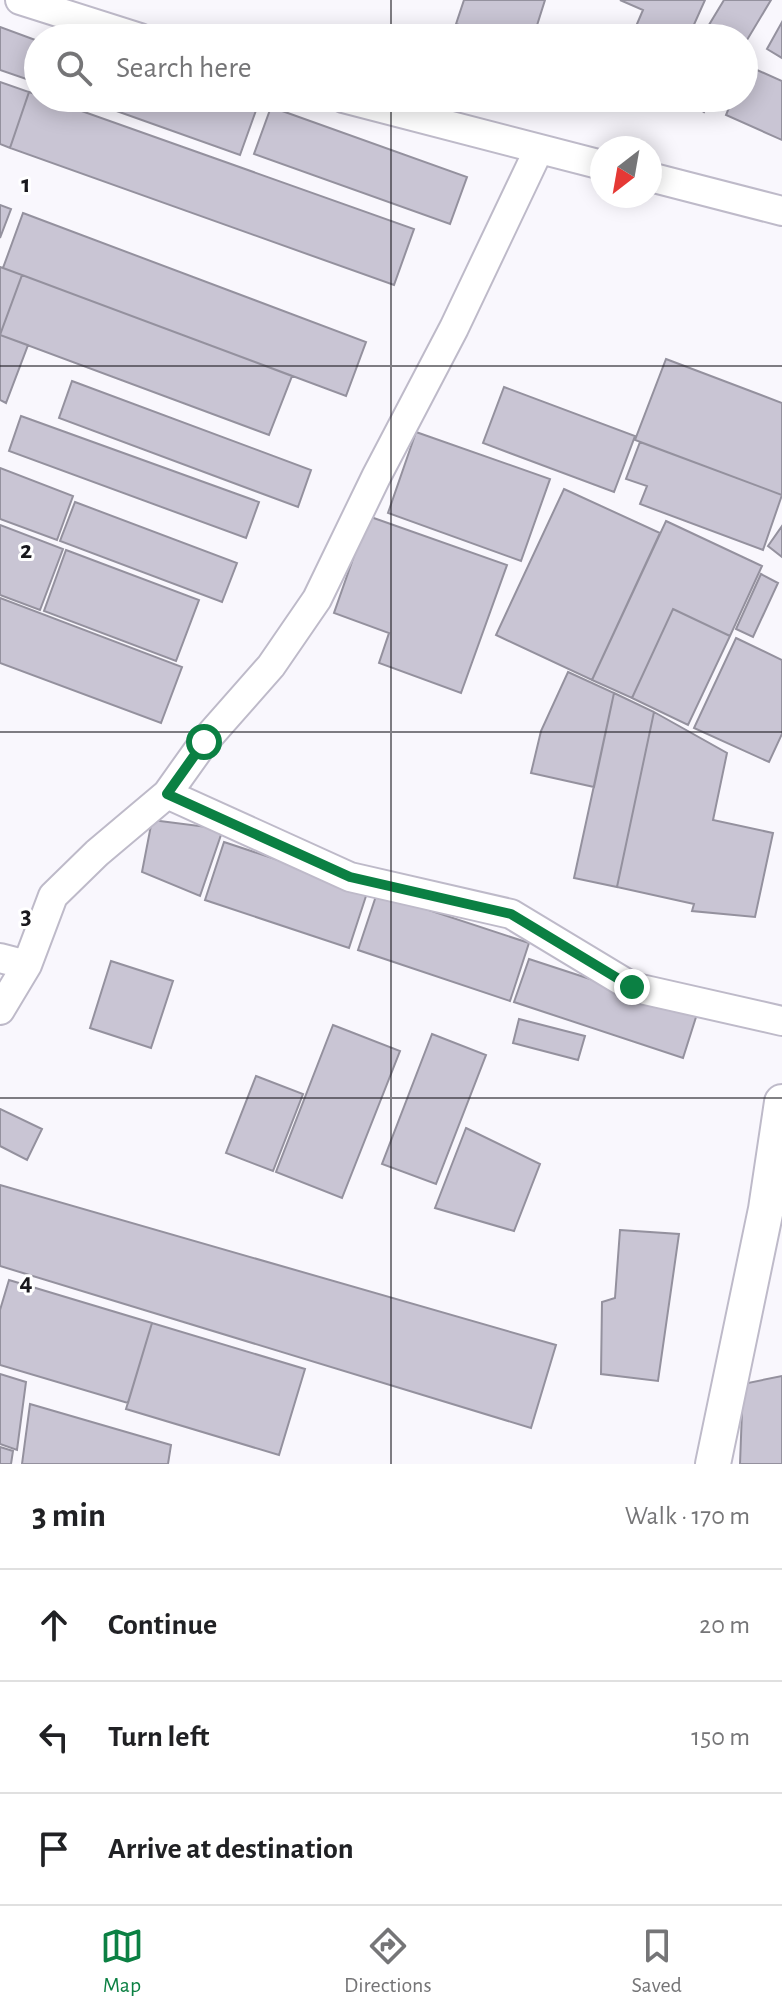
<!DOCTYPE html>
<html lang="en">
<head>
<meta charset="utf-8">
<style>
	body { margin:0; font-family:"Alegreya Sans",sans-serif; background:#f2f2f2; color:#202124 }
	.compass { position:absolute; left:590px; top:136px; width:72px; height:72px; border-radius:50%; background:#fff; box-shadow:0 4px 20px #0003; rotate:211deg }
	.stop { position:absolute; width:24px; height:24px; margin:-18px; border:6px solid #0b8043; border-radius:50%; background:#fff }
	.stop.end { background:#0b8043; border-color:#fff; box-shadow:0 2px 8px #0008 }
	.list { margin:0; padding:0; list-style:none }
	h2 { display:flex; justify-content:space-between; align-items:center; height:104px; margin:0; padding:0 32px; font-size:34px }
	h2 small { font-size:26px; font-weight:400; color:#757577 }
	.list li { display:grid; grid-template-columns:52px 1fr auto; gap:24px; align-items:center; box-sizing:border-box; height:112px; padding:0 32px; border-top:2px solid #e0e0e0 }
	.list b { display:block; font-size:30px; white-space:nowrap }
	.list em { font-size:26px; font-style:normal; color:#757577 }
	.icon { flex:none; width:44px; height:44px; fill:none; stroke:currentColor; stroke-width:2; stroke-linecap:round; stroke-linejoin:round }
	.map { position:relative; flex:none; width:782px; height:1464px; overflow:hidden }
	.search { position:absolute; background:#fff; box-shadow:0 4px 20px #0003; left:24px; right:24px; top:24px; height:88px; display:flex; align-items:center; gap:20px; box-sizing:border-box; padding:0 28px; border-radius:44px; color:#757577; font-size:30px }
	.sheet { height:440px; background:#fff }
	nav { display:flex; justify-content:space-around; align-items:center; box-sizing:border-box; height:112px; border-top:2px solid #e0e0e0; background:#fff; font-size:22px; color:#757577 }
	nav a { display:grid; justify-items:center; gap:4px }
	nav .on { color:#0b8043 }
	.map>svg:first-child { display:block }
	.building { fill:#c9c5d4; stroke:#94919e; stroke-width:2 }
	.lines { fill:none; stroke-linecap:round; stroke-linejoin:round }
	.minor-casing { stroke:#bebac9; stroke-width:32 }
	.tertiary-casing { stroke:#bebac9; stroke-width:38 }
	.minor { stroke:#fff; stroke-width:28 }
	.tertiary { stroke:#fff; stroke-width:34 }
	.route { stroke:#0b8043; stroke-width:10 }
	.grid { fill:none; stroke:#19181d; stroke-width:2; stroke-opacity:0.55 }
	.grid-label { font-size:26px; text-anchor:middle; font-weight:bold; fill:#19181d; stroke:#fff; stroke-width:6; stroke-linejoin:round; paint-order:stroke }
</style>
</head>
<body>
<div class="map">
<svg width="782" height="1464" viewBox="0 0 782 1464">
	<rect width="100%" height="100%" fill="#f9f7fd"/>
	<!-- building -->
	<path class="building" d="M464,0h81l-12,38h-36l-41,-14z
		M620,0h85l-17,38h-57l12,-28z
		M724,0h47l-27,45v-7h-43z
		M782,22v36l-15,-9z
		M0,27l38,14v34l-3,7 -35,-12z
		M748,66l34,15v59l-56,-25 7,-17h11v-24z
		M0,82l29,10 -19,56 -10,-4z
		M29,92l9,3v3h7l369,131 -20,56 -384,-137z
		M80,98h167l12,4 -19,53z
		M682,98h30l-8,14z
		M271,107l196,70 -17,47 -196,-70z
		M0,205l11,4 -11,29z
		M23,213l343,129 -20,54 -343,-128z
		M0,267l22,8 -22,60 28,10 -22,58 -6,-3z
		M22,275l270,101 -23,59 -269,-100z
		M666,359l116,44v92l-147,-55z
		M72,381l239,89 -13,37 -239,-89z
		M504,387l131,49 -21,56 -131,-49z
		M21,416l238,86 -13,36 -237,-87z
		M416,432l134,47 -29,82 -133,-48z
		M640,442l142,53 -19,55 -123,-46 7,-18 -21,-7z
		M0,468l73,28 -16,44 -57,-21z
		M564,489l96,44 -68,147 -96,-45z
		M75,502l162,61 -15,39 -162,-61z
		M368,516l139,49 -46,128 -82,-30 10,-30 -55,-20z
		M666,521l96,45 -32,70 -57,-27 -41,89 -40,-18z
		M0,525l63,24 -23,61 -40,-15z
		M782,526v31l-14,-11z
		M66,550l133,50 -23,61 -132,-50z
		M761,574l17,9 -25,54 -17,-8z
		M0,598l182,69 -21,56 -161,-60z
		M673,609l57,27 -42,89 -56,-27z
		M736,638l46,22v74l-13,28 -75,-34z
		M568,672l46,21 -20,94 -63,-14 10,-42z
		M614,693l40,19 -37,175 -43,-9z
		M654,712l73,41 -14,67 60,13 -18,84 -63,-6 2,-7 -77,-17z
		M152,820l71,9 -23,67 -58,-24z
		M224,842l144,48 -19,58 -144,-48z
		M377,893l152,50 -19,58 -152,-51z
		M529,959l168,55 -14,44 -169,-56z
		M111,961l62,20 -22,67 -61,-20z
		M519,1019l66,17 -7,24 -65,-17z
		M333,1025l67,26 -58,147 -66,-26z
		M432,1034l54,21 -50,129 -54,-20z
		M256,1076l47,18 -30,77 -47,-18z
		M0,1109l42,20 -15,31 -27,-14z
		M466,1128l74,36 -26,67 -79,-23z
		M0,1185l556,160 -25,83 -531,-162z
		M620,1230l59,4 -21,147 -57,-7 1,-72 13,-4z
		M9,1280l143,43 -24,80 -128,-38v-55z
		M152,1323l153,46 -26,86 -153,-46z
		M0,1374l26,8 -9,68 -17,-6z
		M782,1376v88h-42l3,-80z
		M30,1404l141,41 -3,19h-146z
		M0,1447l13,4 -2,13h-11z"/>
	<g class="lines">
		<!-- minor casing -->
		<g class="minor-casing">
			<path id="minor" d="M20,0l120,38
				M343,98l259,67
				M650,177l132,34
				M167,794l183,83 161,37 121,73 150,34
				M0,958l27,7
				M0,1010l27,-45 26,-69 44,-43 70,-59 37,-52 67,-76 46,-67 59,-122 78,-149 85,-179"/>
		</g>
		<!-- tertiary casing -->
		<g class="tertiary-casing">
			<path id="tertiary" d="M713,1464l53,-255 16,-107"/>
		</g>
		<!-- minor -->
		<use href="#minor" class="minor"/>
		<!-- tertiary -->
		<use href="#tertiary" class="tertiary"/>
	</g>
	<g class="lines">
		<!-- route -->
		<path class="route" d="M204,742l-37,52 183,83 161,37 121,73"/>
	</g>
	<!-- grid -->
	<path class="grid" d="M391,0v38M391,98v1366M0,366h782M0,732h782M0,1098h782"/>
	<g class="grid-label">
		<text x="26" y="192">1</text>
		<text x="26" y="558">2</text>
		<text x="26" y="924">3</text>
		<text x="26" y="1290">4</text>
	</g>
</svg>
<svg class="compass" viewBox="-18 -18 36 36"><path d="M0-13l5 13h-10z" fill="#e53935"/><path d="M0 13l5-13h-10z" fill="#757577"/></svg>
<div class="stop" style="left:204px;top:742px"></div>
<div class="stop end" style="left:632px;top:987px"></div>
<div class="search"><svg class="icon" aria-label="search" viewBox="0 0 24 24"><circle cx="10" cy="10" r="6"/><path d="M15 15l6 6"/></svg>Search here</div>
</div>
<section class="sheet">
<h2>3 min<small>Walk · 170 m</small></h2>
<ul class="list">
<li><svg class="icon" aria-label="ahead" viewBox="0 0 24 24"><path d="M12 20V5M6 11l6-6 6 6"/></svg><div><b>Continue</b></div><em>20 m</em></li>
<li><svg class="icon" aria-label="left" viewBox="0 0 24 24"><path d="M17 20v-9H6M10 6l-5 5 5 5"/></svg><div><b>Turn left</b></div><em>150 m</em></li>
<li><svg class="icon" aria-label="arrive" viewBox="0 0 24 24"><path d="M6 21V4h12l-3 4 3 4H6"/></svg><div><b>Arrive at destination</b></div></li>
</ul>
</section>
<nav>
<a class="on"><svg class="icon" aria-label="map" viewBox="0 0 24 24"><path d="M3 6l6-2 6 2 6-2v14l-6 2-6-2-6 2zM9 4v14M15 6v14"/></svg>Map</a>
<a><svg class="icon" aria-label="directions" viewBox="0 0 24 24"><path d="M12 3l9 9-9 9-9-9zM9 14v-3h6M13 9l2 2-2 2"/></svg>Directions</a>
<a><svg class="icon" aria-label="saved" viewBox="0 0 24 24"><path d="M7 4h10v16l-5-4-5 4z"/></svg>Saved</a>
</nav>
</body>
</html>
